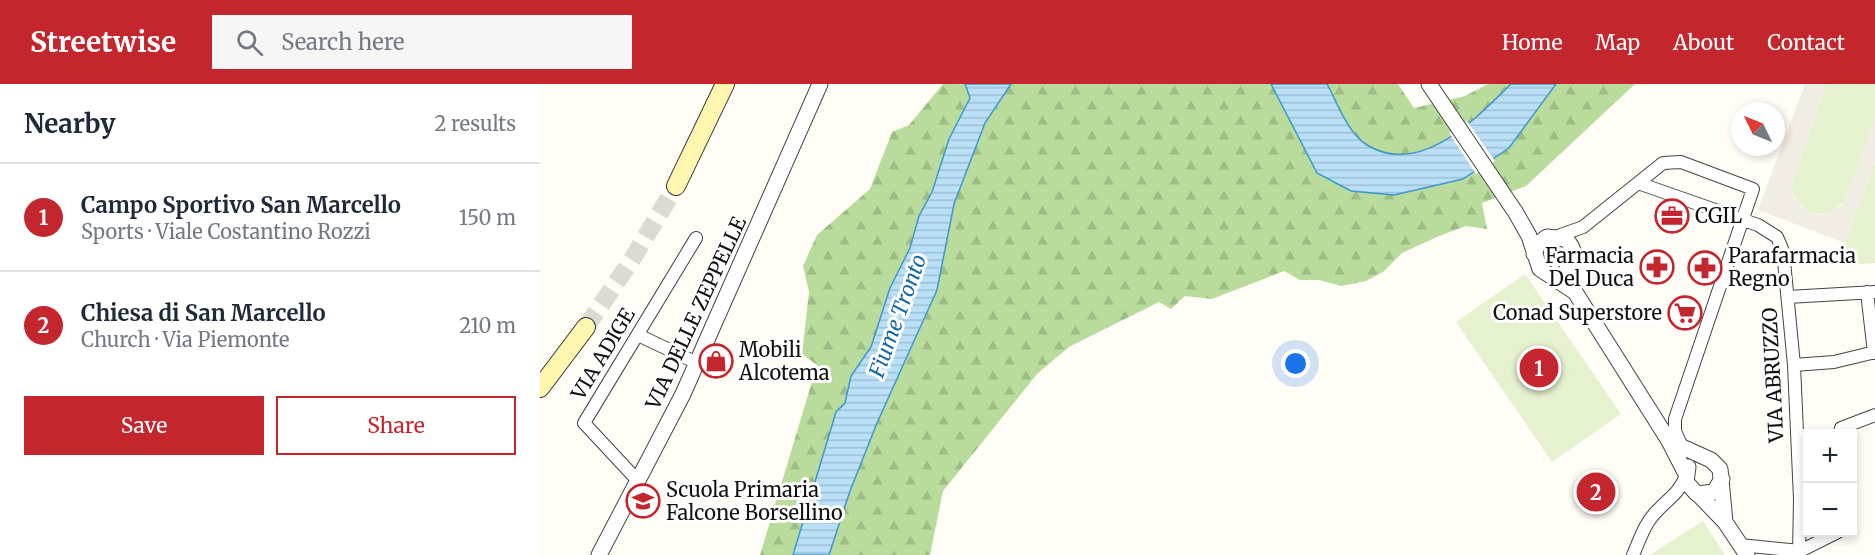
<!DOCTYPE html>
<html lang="en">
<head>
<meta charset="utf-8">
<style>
	body { margin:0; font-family:Merriweather,serif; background:#f6f6f7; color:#1f2937 }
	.controls { position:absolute; right:18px; bottom:18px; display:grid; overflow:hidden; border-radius:0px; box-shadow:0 3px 9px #0003 }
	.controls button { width:54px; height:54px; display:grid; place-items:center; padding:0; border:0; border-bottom:2px solid #e0e1e3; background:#fff; color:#1f2937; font:30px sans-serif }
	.compass { position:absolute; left:1191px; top:18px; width:54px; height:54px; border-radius:50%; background:#fff; box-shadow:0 3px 9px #0003; rotate:313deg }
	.you { position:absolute; left:756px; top:280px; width:21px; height:21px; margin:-15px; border:4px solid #fff; border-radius:50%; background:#1a73e8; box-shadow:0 0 0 9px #1a73e833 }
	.badge { display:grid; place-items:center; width:39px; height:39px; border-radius:50%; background:#c4262e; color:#fff; font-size:20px; font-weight:700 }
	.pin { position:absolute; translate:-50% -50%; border:3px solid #fff; box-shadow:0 2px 6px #0006 }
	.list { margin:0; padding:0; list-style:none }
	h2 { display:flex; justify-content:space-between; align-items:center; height:78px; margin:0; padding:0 24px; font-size:26px }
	h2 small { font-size:20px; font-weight:400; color:#747a83 }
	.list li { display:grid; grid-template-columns:39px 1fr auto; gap:18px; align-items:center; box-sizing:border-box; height:108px; padding:0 24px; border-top:2px solid #e0e1e3 }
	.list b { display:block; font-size:22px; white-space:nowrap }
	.list p { margin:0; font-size:20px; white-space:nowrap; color:#747a83 }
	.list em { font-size:20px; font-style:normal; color:#747a83 }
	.actions { display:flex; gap:12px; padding:18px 24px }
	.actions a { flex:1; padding:14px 0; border:2px solid #c4262e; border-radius:0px; text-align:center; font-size:21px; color:#c4262e }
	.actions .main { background:#c4262e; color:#fff }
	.icon { flex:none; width:33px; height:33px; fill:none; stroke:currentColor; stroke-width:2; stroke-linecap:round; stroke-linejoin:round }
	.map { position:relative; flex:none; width:1335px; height:471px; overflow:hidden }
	header { display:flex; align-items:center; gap:36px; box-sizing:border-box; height:84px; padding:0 30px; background:#c4262e; color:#fff }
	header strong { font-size:28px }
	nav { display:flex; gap:33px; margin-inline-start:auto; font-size:21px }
	.search { width:420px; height:54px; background:#f6f6f7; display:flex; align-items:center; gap:15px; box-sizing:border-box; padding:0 21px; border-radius:0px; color:#747a83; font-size:22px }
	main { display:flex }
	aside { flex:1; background:#fff }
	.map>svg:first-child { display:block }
	.forest { fill:url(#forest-firs) }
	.pitch { fill:#e6f2cf }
	.plaza { fill:#f1ede2 }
	.water { fill:url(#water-rules); stroke:#3f96cf; stroke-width:1.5 }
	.pier { fill:#fffdf5 }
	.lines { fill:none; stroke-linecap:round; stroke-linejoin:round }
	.secondary-tunnel { stroke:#dbdad3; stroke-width:18; stroke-dasharray:18 9; stroke-linecap:butt }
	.minor-casing { stroke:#444; stroke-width:14 }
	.tertiary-casing { stroke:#444; stroke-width:17 }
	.secondary-casing { stroke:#333; stroke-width:20 }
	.minor { stroke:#fff; stroke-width:12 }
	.tertiary { stroke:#fff; stroke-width:15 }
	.secondary { stroke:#fff6b0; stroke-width:18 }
	.labels { text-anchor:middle; stroke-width:6; stroke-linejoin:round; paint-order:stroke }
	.poi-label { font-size:20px; fill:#111; stroke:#fff; text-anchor:start }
	.street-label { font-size:20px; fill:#111; stroke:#fff }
	.water-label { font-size:21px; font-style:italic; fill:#1768a6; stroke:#fff }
</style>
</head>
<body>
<header>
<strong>Streetwise</strong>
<div class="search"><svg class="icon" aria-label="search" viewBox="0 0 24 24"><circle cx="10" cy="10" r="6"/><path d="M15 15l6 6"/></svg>Search here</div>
<nav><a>Home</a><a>Map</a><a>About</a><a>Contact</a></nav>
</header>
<main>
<aside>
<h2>Nearby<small>2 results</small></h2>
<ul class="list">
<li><span class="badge">1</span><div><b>Campo Sportivo San Marcello</b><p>Sports · Viale Costantino Rozzi</p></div><em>150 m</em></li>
<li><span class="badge">2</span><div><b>Chiesa di San Marcello</b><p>Church · Via Piemonte</p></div><em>210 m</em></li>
</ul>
<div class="actions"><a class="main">Save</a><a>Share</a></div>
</aside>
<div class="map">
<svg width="1335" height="471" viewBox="0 0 1335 471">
	<defs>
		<pattern id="forest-firs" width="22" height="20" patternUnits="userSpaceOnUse" patternTransform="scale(1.5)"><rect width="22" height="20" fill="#b9dc9c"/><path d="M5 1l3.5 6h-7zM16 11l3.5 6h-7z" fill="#9ebc85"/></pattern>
		<pattern id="water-rules" width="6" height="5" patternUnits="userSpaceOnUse" patternTransform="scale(1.5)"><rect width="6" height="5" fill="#b9e0f7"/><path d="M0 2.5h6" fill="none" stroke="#9ebfd3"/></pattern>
	</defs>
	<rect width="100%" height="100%" fill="#fffdf5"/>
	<!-- forest -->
	<path class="forest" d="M403,0h22l5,14 -21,41 -17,53 -13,24 -9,32 -20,40 -19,59 -20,29 -6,27 -9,9 -43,143h-33l57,-190 -15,-11 7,-62 -6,-26 14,-31 53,-46 22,-57 17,-7z
		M471,0h260l46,89 77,22 69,-16 46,-31 47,-64h79l-109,102 -44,17 5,26 -21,-3 -27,10 -37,17 -19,19 -17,9 -25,5 -22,-6h-19l-16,-9 -72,28 -27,-3 -14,13 -12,-7 -90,45 -32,27 -94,117 -13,64h-101l21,-64 27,-68 60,-133 17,-86 31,-81z
		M787,0h71l16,24 51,-12 23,-12h23c-35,34 -91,95 -144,61 -20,-13 -29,-41 -40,-61z"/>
	<!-- pitch -->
	<path class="pitch" d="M1286,0h49v36l-27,76c-16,27 -50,23 -57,-9z
		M1335,79v100l-39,3z
		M985,190l96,140 -69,48 -96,-140z
		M1163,437l22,34h-75z"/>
	<!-- plaza -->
	<path class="plaza" d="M1265,0h21l-35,103 3,11 7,9 10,6 11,2 20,-9 33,-86v43l-30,80 -87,-33z"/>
	<!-- water -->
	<path class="water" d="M425,0h46l-26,39 -31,81 -17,86 -60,133 -27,68 -21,64h-36l43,-143 9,-9 6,-27 20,-29 19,-59 20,-40 9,-32 13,-24 17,-53 21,-41z
		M731,0h56c11,20 20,48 40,61 54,33 109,-27 144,-61h45l-47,64 -46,31 -69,16 -43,-4 -34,-18z"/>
	<!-- pier -->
	<path class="pier" d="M927,37l28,40 -19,13 -27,-41z"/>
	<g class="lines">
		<!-- secondary-tunnel -->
		<path class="secondary-tunnel" d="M46,243l47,-69 43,-72"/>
		<!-- minor casing -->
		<g class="minor-casing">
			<path id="minor" d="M1098,99l120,42 19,12 6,14 11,114 6,134 -1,56
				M1018,152l25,-9 80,-64 18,-1 72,27 -78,230v12l7,16
				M1327,208l7,61
				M1248,213l87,-5
				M98,251l59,28
				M1254,281l40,-3 41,-10
				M1300,350l1,-6 34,-13
				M98,397l-54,-58 112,-185
				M1200,461l60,6
				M1260,467l38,-19
				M1093,471c7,-16 12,-33 25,-45 12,-13 19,-15 27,-32"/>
		</g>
		<!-- tertiary casing -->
		<g class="tertiary-casing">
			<path id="tertiary" d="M889,0l87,129 13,23 11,33 35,23
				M994,170l4,-10 9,-7 18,2c12,10 11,23 -1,34
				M1030,183l5,25 94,149 17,33
				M1129,357l42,19 9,9 5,53
				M1148,383l-2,15 11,12 17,-2 8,-13
				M1158,410l27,28 22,33
				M59,471l84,-161 137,-310"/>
		</g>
		<!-- secondary casing -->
		<g class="secondary-casing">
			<path id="secondary" d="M136,102l49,-102
				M0,304l46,-61"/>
		</g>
		<!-- minor -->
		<use href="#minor" class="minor"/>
		<!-- tertiary -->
		<use href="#tertiary" class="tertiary"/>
		<!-- secondary -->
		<use href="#secondary" class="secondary"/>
	</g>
	<!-- icons -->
	<defs>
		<g id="office-ring" transform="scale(1.725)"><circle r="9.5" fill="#fff" stroke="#c4262e" stroke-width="1.5"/><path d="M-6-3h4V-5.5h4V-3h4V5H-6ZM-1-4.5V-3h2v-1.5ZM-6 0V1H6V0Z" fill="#c4262e"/></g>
		<g id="pharmacy-ring" transform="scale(1.725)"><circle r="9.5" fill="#fff" stroke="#c4262e" stroke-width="1.5"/><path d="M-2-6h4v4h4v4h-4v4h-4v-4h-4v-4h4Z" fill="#c4262e"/></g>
		<g id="supermarket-ring" transform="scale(1.725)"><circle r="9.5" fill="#fff" stroke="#c4262e" stroke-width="1.5"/><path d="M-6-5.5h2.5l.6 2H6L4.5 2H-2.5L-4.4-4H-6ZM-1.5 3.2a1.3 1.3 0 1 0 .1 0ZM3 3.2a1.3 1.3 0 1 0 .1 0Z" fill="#c4262e"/></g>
		<g id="shop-ring" transform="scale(1.725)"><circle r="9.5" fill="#fff" stroke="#c4262e" stroke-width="1.5"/><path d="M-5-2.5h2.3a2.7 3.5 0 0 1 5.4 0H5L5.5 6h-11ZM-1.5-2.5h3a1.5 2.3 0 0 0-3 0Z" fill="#c4262e"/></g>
		<g id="school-ring" transform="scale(1.725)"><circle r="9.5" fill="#fff" stroke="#c4262e" stroke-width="1.5"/><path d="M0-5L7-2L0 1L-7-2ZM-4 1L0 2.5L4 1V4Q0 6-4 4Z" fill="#c4262e"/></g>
	</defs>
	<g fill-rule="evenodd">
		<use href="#office-ring" x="1132" y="132"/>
		<use href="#pharmacy-ring" x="1117" y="183"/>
		<use href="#pharmacy-ring" x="1165" y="184"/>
		<use href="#supermarket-ring" x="1145" y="229"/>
		<use href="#shop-ring" x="176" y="277"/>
		<use href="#school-ring" x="103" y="417"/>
	</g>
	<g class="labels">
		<!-- poi labels -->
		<g class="poi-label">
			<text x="1155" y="139">CGIL</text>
			<text x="1094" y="179" text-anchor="end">Farmacia<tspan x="1094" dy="23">Del Duca</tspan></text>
			<text x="1188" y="179">Parafarmacia<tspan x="1188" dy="23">Regno</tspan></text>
			<text x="1122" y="236" text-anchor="end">Conad Superstore</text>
			<text x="199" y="273">Mobili<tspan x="199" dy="23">Alcotema</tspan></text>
			<text x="126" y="413">Scuola Primaria<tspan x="126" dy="23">Falcone Borsellino</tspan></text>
		</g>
		<!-- street labels -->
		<g class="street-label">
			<text transform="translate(156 229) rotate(-65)" y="7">VIA DELLE ZEPPELLE</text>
			<text transform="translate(63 270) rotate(-59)" y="7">VIA ADIGE</text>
			<text transform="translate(1233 291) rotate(-93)" y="7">VIA ABRUZZO</text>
		</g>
		<!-- water labels -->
		<g class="water-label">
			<text transform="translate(358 232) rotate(-70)" y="7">Fiume Tronto</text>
		</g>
	</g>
</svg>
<div class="controls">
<button>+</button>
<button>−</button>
</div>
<svg class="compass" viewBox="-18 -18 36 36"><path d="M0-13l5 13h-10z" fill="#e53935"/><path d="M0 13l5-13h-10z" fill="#747a83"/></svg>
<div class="you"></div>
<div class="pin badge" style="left:999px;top:284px">1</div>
<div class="pin badge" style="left:1056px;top:408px">2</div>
</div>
</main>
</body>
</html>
